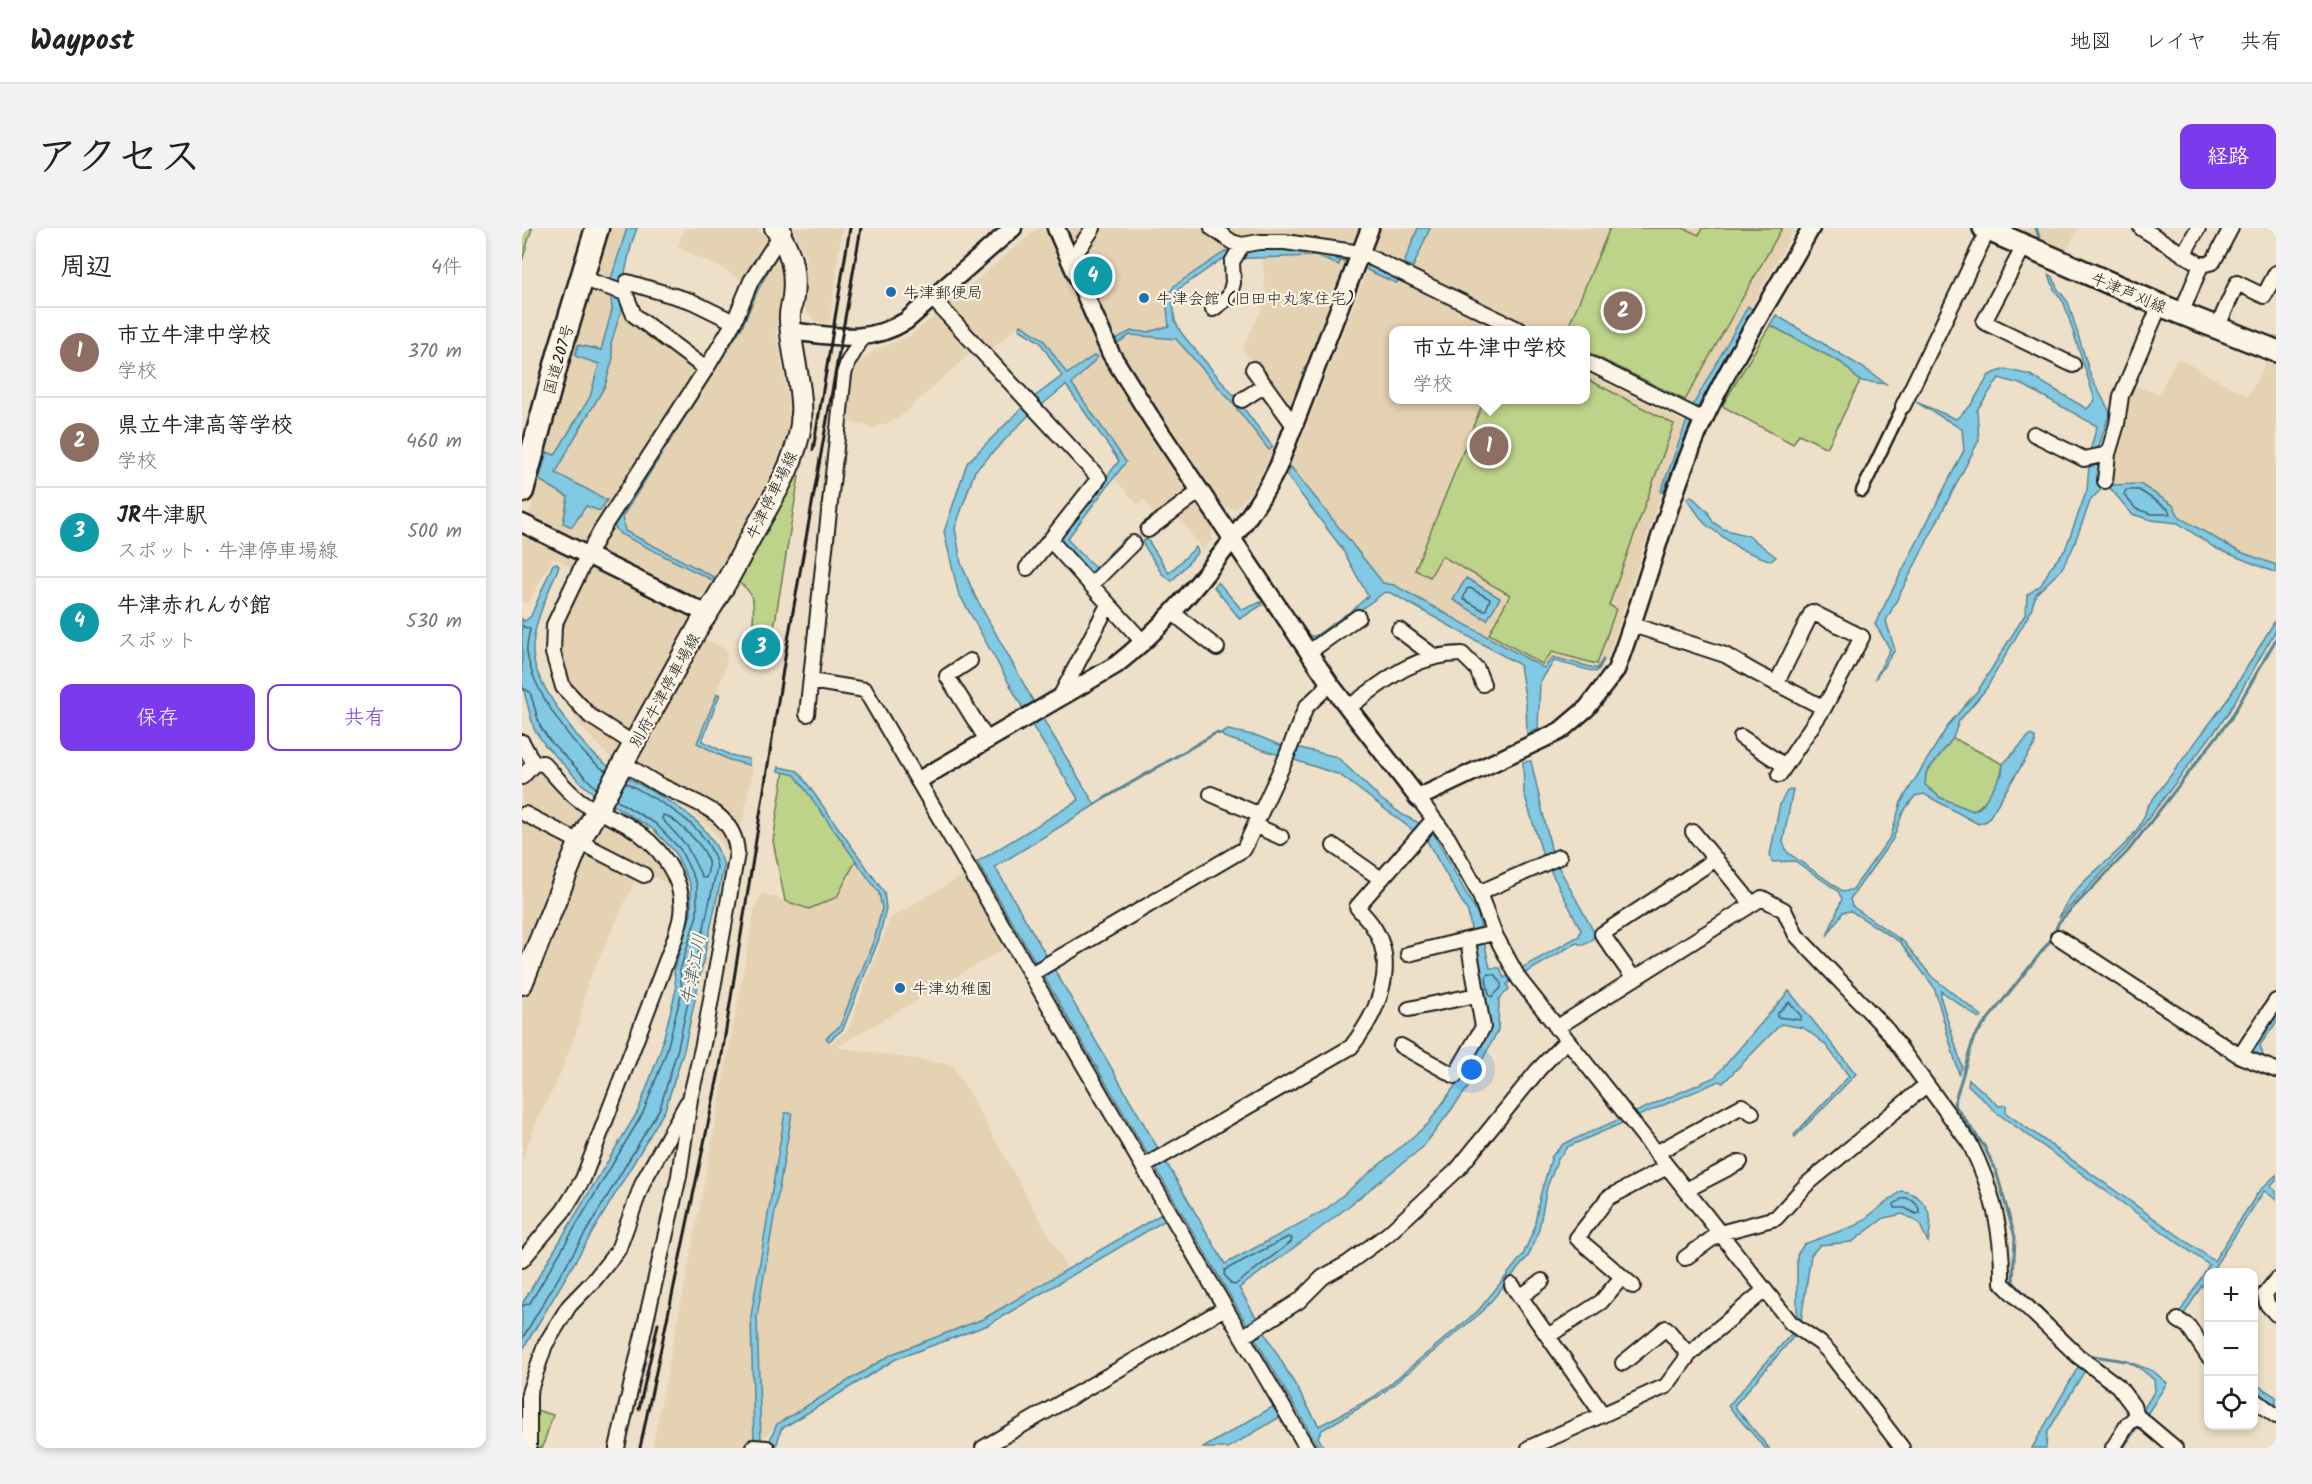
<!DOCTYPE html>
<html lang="ja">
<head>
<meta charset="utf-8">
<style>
	body { margin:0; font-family:Kalam,"Klee One",sans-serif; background:#f2f2f2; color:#222 }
	.controls { position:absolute; right:18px; bottom:18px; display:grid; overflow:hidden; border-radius:12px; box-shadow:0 3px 9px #0003 }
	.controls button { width:54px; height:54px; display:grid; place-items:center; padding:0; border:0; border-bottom:2px solid #e0e0e0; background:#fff; color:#222; font:30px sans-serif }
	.you { position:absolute; left:950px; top:842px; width:21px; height:21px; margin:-15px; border:4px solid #fff; border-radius:50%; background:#1a73e8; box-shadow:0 0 0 9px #1a73e833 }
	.badge { display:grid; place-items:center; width:39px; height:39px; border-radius:50%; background:#7c3aed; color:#fff; font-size:20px; font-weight:700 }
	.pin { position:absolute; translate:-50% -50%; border:3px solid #fff; box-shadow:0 2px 6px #0006 }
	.popup { position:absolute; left:867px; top:98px; width:201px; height:78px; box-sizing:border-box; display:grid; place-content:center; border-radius:12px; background:#fff; filter:drop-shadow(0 2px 4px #0005); font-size:20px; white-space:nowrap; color:#767676 }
	.popup b { font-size:22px; color:#222 }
	.popup::after { content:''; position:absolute; left:50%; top:100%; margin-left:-12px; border:12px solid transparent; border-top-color:#fff }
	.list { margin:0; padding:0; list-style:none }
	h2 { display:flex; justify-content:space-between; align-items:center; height:78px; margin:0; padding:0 24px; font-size:26px }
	h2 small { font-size:20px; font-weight:400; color:#767676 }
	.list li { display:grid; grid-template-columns:39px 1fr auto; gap:18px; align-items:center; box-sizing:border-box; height:90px; padding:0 24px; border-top:2px solid #e0e0e0 }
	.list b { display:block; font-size:22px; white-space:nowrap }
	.list p { margin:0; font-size:20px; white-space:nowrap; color:#767676 }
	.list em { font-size:20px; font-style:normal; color:#767676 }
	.actions { display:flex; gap:12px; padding:18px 24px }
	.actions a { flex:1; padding:14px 0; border:2px solid #7c3aed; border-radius:12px; text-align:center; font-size:21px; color:#7c3aed }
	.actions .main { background:#7c3aed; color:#fff }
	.icon { flex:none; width:33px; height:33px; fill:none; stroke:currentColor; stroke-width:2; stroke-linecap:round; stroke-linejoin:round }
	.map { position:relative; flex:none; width:1754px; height:1220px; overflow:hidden; border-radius:12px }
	header { display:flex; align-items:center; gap:36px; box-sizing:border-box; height:84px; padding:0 30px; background:#fff; border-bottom:2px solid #e0e0e0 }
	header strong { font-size:28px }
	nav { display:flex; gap:33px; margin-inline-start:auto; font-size:21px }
	.intro { display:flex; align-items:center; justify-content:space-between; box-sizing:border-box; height:144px; padding:0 36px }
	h1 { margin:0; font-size:42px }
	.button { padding:15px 27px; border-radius:12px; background:#7c3aed; color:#fff; font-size:21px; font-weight:700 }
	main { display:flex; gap:36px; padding:0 36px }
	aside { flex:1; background:#fff; border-radius:12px; box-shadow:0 3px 9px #0003 }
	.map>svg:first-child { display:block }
	.built { fill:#e5d2b3 }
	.green { fill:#bdd389; stroke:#6c7852; stroke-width:1.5 }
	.water { fill:#82c9e3; stroke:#598493; stroke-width:1.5 }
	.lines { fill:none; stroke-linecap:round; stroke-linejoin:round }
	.shore { stroke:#45616c; stroke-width:1.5 }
	.stream { stroke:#598493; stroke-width:3 }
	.pedestrian-casing { stroke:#1c1c1c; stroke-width:15 }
	.minor-casing { stroke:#1c1c1c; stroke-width:18 }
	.tertiary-casing { stroke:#1c1c1c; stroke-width:21 }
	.secondary-casing { stroke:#1c1c1c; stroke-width:24 }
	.primary-casing { stroke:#1c1c1c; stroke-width:26 }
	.trunk-casing { stroke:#1c1c1c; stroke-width:27 }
	.pedestrian { stroke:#fcf5e5; stroke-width:10 }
	.minor { stroke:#fcf5e5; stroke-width:14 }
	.tertiary { stroke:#fcf5e5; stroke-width:16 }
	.secondary { stroke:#fcf5e5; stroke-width:20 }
	.primary { stroke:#fcf5e5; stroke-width:21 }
	.trunk { stroke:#fcf5e5; stroke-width:22 }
	.rail { stroke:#1c1c1c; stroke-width:3 }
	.poi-dot { fill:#1f6fb2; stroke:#fcf5e5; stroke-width:2 }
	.labels { text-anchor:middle; stroke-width:4.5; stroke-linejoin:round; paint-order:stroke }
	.poi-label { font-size:16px; fill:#1c1c1c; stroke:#fcf5e5; text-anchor:start }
	.street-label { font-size:16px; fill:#1c1c1c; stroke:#fcf5e5 }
	.water-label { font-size:18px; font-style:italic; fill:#405962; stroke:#fcf5e5 }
</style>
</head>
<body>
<header>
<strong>Waypost</strong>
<nav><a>地図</a><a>レイヤ</a><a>共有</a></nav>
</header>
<div class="intro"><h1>アクセス</h1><a class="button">経路</a></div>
<main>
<aside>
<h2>周辺<small>4件</small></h2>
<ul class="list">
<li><span class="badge" style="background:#8d6e63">1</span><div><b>市立牛津中学校</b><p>学校</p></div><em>370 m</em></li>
<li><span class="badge" style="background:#8d6e63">2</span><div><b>県立牛津高等学校</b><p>学校</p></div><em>460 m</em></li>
<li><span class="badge" style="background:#0f9aa8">3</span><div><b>JR牛津駅</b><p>スポット · 牛津停車場線</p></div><em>500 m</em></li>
<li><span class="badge" style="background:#0f9aa8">4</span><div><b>牛津赤れんが館</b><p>スポット</p></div><em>530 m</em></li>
</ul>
<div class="actions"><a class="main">保存</a><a>共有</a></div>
</aside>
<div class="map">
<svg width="1754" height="1220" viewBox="0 0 1754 1220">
	<rect width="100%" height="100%" fill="#eee0c8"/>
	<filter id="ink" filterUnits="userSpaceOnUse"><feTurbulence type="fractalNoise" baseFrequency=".0167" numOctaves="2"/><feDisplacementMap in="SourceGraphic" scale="12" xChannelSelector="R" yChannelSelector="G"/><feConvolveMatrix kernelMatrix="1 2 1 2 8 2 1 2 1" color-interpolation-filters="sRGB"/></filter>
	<g filter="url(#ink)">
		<!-- built -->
		<path class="built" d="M88,0h27l-21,57 20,28 76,57 43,-80 -31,-21 -46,-21 6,-20h71l9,7 16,27 3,22 -7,45 12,72 1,20 -4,22 -18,40 -58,108 -12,6 -12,32 42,21 -2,20 -28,73 32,17 20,5 4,4 -9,48 -15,42 -13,-25 -35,-31 -67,-41 -36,-39 -20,-33 -12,-32 3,-32 23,-58 -19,-10 -25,46 -6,-2v-64l17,-58 53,-201z
			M270,0h50l-12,95 -15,-1 -10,-12 2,-51z
			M516,0l8,3 13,21 39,99 48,74 67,95 -1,20 -9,11 -29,-41 -16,11 -13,-21 -8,4 -24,-27 9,-16 -80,-121 -23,-15 -36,32 -9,-7 -76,69 -24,9 -32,-7 6,-37 13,-23 15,-12 34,-13z
			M543,0h295l-69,189 -49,-68 24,-49 -4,-47 -37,1 -49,34 -7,16 5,24 100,123 -22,39 -16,19 -12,-2 -64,-91 -48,-75z
			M858,0h415l-100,180 -110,-54v-23l-49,-1 -165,-80z
			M1490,0h66l-12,25z
			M849,37l132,65 -110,1v69h192v-28l103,52 -27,70 -52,160 -10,17 -45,-12 -10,12 -164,-87 -90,-116 77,-198z
			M1655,130l71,38 18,-34 10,5v203l-172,-86 -3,-32 21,-71 37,13z
			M22,527l39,43 65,33 21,24 17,29 1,9 -47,-23 -53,114 -7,38 -22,58 -21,40 -15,41v-389z
			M334,632l25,33 3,15 -6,30 -36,90 -14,11 2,5 18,-14 42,-112 75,-44 44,72 -172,101 116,18 115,204v4l-85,48 -90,37 -129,78 -5,12h-107l43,-216 60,-325 7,-14 47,16z"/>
		<!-- green -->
		<path class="green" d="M0,0h10l-10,33z
			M1088,0h73l16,7 3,-7h80l-97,172 -100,-49v-20l-18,-1z
			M1248,97l72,38 18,18 -33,67 -28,-14 -6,10 -71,-38z
			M1063,150l89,46 -65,181 7,4 -19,55 -45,-12 -10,12 -53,-30 21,-39 -68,-39 -12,21 -15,-7 69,-170h101z
			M274,246l3,2 -25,152 -21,-5c1,-21 3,-29 -16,-42z
			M1431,510l50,26c-1,16 -16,40 -31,47l-31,-13 -16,-13 1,-12z
			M262,542l12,2 60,88 -19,37 -28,12 -24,-8 -12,-60z
			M11,1181l20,6 -11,33h-9z"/>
		<!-- water -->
		<path class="water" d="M105,0h10l-5,14 -11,48 2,15 -12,38 2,15 -8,28 -34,58 -15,29 51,27 -7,11 -14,-5 -14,21 -9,-4 5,-26 -29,-17 8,-28 8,3 35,-58 9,-33 -24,-8 3,-11 23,5 11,-40 -2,-28z
			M896,0h12l-17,39 -9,-4z
			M758,19l62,8 -3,10 -24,-9 -93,3 -43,30 -6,12 2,20 7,13 53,63 38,50 -4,3 -38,-49 -55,-62 -46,-4 -14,9 -2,-4 17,-9 17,1 21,-6 -3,-26 8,-14 52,-35 16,1z
			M250,29l3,2 -17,31 -16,37 -120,190 3,14 89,46 -2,3 -92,-46 -7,-9z
			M847,37h2l29,14 -4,4 -29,-13z
			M1527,46l4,3 4,11 11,14 23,75 19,35 -12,37 -8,2 7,-25 -74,-41 -24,-7 -22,32 2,30 -93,181 9,29 -20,29 15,-30 -15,-25 89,-174 -2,-21 -46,-27 40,17 15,-14 18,-30 16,-6 25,6 57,34 8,-9 -31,-97 -10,-14z
			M1226,78l4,3 -56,101 -33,83 -2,-2 31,-84z
			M1254,87l91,55 19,14 -26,-3 -18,-18 -72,-38z
			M499,97l22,14 24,35 28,-19 3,2 -26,27 54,78 -59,77 28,29 31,-31h5l-38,39 -34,-37 60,-78 -53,-76 -40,33 -51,53 -20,57 6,35 14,33 71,128 49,81 -100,62 230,397 100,-54 103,-86 38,-54 22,-46 -20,-112 -41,-71 -87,-66 -116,-38 -3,-3 7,-4 30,6 26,11h12l41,10 44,42 22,16 28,14 47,86 12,53h10l4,10 75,-42 2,-6 -38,-74 -19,-63 -1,-31 8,-1 22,96 42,77 -4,7 -7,4 -8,-2 -69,41 2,5 -10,10 -1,31 -31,59 -44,58 -93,74 -91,67 80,138 55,-29 104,-86 45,-56 11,-26 6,-33 12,-40 11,-12 152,-67 74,-86 67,83 -61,63 -1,-2 55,-59 -24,-32 -21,-16 -23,-4 -58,59 -4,-2 -152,66 -9,12 -11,28 -8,42 -10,26 -46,56 -105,86 -56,33 -4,7 6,11h-5l-342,-586 102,-62 -44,-70 -77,-138 -14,-60 23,-69 62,-62 33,-25 -22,-34 -21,-13z
			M1576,235l4,19 7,3 31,-1 33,21 7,13 58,33 38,14v8l-61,-25 -37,-25 -27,-3 -19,-6 -22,-26 -6,-1 -13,12 -19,51 -11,20 -25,24 -5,17 -45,78 -27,32 -6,17 -27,35 -1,12 16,13 32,13 8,-4 21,-33 1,-10 27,-29 5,2v7l-48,77 -9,3 -54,-30 -9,2 -12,16 -10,27 -43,60 2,7 52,36 28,35 50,39 -2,3 -39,-28v8l21,67 -3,8 -25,-87 -34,-45 -49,-31 -8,1 -16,24 15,-37 -4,-8 -43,-30 -23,1 -2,-7 10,-51 7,-13 6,-2 -10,53 4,10 57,40 9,-3 38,-53 10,-34 48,-78 30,-35 47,-76 1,-18 14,-10 10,-18 14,-17 22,-60 2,-25z
			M769,239l92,116 11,2 150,83 9,-11 45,12 -2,3 -42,-11 -14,21 -2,47 -11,5 -1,-30 -6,-39 -129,-72 -6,-1 -71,51 -6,-1 -31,-46 3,-1 29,41h6l40,-28 13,-12 -27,-49 -54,-71z
			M1169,268l17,16 5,10 10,7 26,7 27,21 -5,4 -31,-12 -35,-25 -18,-25z
			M625,311l22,34 27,-26 2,5 -26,29 -10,-7 -20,-32z
			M34,335l3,3c-10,26 -25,54 -26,82 -1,20 11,39 21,55 15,22 31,47 53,62 43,30 101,44 117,101l-40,184 -19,60 -143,241v-47l116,-193 22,-59 16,-62 -2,-20 17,-56v-28l-16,-34 -22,-23 -59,-35 -12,-10 -37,-39 -11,-16 -12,-45v-65l3,2 6,-5 22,-52z
			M944,350l34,20 -13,22 -34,-20z
			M696,354l24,28 19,-8 1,3 -22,14 -26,-32z
			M1754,391v11l-49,85 -101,133 -67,70c16,-45 80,-68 88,-111l81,-108z
			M195,466h3l-18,47 28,14 19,4v6l-20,-5 -32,-17z
			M257,539l19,4 86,121 2,16 -7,31 -36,90 -14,12 -3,-3 14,-12 35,-89 7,-29 -3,-15 -84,-118 -17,-4z
			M1754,782v13l-16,22 4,14 -17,-7z
			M1447,851l30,27 7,-1v8l208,148 45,-70 17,-16v5l-6,6 6,5v8l-12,-8 -53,81h-3v4l-24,38c9,8 23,20 24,32l-31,-29 32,-52 -212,-152 -29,-28z
			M263,885h7l-35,203 4,127 -7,1 -3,-128z
			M1379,963c15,1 26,12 29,27 2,7 -1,17 -2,24l-9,-19 -16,-9 -19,4 -32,24 -32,3 -9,10 -10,66 -6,14 -61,71 35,42h-4l-37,-42 64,-73 5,-16v-62l7,-11 53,-19z
			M643,984l4,6 -181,107 -92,34 -115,70 -4,15 -8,-2 8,-18 115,-70 91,-35z
			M1604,1133l27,10 14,12 -21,33 -4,-4 13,-22 -1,-10 -13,-11z
			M1559,1134l6,5 -40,66 -1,15h-14z
			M1732,1155l22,14v12l-22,-17z
			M752,1178l6,11 -52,31h-25z"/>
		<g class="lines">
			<!-- shore -->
			<path class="shore" d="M1604,262h13l29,19 2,5h-18l-16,-5 -12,-14z
				M948,360l20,11 -4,11h-3l-20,-11 4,-10z
				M0,398l8,3c-1,7 -4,16 -3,23 4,36 48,100 79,119
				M0,460l8,4 10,34 10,15 46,47
				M141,587c8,1 14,8 20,13 15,14 32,29 23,50l-4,-1 -16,-32 -24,-26z
				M966,746l8,1 5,8v5l-9,9 -3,-2 -3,-17z
				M1267,774l12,14v4l-24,-3 1,-4z
				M1381,970c8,-1 17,7 16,15l-3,1 -11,-6h-10l-1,-4z
				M766,1009l4,1 -1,4 -56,43 -4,-1 -7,-10 1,-4z
				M0,1078l8,-3 113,-190 23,-60 16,-62 -2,-21 17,-55v-31l-17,-35 -24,-25 -40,-24
				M0,1111l138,-231 18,-60 39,-181c-8,-43 -57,-65 -92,-85"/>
			<!-- stream -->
			<path class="stream" d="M1514,0l3,9
				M815,31l14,4
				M1076,441l5,-9
				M573,576l121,-71 5,1
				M1543,705l171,112
				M1565,1127l39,6
				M1565,1128v-1l-74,-73 2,-45 -19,-66 -12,-25 -30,-42 20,-67 76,-96 9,-19 69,-71 103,-133 45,-79
				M1601,1220l16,-24"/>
			<!-- pedestrian casing -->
			<g class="pedestrian-casing">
				<path id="pedestrian" d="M1340,263l41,-85"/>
			</g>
			<!-- minor casing -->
			<g class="minor-casing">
				<path id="minor" d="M690,0l20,14 10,3 17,-3h26l76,11 161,78
					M1619,0l60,37
					M1502,18l-40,76 89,43
					M1661,27l15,-27
					M548,34l23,-34
					M59,50l44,15 9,22 72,54
					M105,54l64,19 43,21
					M410,70l167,180 -49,62 94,103
					M691,81l16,-12 4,-14 -1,-21 10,-17
					M1659,86l20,-49 12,-3 18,-34
					M1695,100l20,-45 27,13 12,-23
					M1063,133l119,59
					M731,141l42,58
					M720,172l23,-15
					M1381,178l85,-176
					M1512,206l50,25 24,-5
					M1583,253l3,-27 9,-30 4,-28 39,-91
					M626,302l52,-39
					M505,340l23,-28
					M570,356l41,-41
					M651,385l44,35
					M1111,397l92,30 31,18 68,35
					M877,402l36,27
					M787,424l49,-35
					M448,433l-23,15 40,64
					M289,453l54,9 442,758
					M1254,456l36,-72 50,25 -38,71 -45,67
					M537,471l49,-94
					M826,480c36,-27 66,-54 114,-54l15,15 6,15
					M285,486l37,-340 4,-12 14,-24
					M1219,509l44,29
					M0,514l12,22
					M112,516l-44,-28 -27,-29 -10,-34 1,-28 34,-71 14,-25 104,-160 28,-47 17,-41 33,-51
					M0,549l12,-13 9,-1c12,12 24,29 39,39 14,10 30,15 45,23 31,18 59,53 54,90 -1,8 -4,15 -6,23l-92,241 -19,31 -42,50
					M689,566l49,21
					M896,570l30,40 31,55 15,40 25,46 272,344 29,20 9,9 73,96
					M3,586l119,61
					M734,598l25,11
					M1171,604l59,72
					M812,618l47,33
					M957,665l80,-36
					M1536,709l182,119 36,14
					M886,726l86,-21
					M509,746l213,-125 41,-89 21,-53 24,-23
					M1112,751l-32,-45 114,-75
					M887,781l68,-14
					M1034,800l206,-130 22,12 12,25 91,95 83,114c23,46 33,88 32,139l76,73 40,30 15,20 4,10 38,32
					M879,818l54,30 28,-49 -15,-86
					M1718,828l36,-55
					M1134,925l86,-47 10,7
					M621,939l208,-120c26,-33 49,-82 21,-122 -4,-6 -10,-12 -15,-18l76,-87
					M1164,962l54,-28
					M1163,1030l35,-25 56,-15 30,-33 120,-100
					M1754,1052l-11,14 2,10 9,10
					M990,1057l91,130
					M1111,1058l-56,-48 31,-40 59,-31
					M998,1069l22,-16
					M1656,1092l10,6 20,30
					M1026,1108l53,-34 21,-25
					M720,1109l57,-36 24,-24 25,-14 40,-29 70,-65 80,-99 28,-29
					M1101,1135l43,-35 23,27
					M1732,1171l22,17
					M231,1219l14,1
					M7,1220v-55l16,-48 24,-39 26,-27 23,-29 25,-68 44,-79
					M95,1220l62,-272 11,-77 13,-55 34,-191c-2,-44 -49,-52 -81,-70 -11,-6 -22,-14 -33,-20
					M461,1220l242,-140
					M1007,1220l137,-62 23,-31 18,-17 58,-48
					M1591,1220l15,-24 9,-8"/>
			</g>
			<!-- tertiary casing -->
			<g class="tertiary-casing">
				<path id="tertiary" d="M534,0l55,126 42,67 177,263 88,114 142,-67 27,-23 29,-38c30,-80 50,-164 84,-242 31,-69 74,-134 111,-200
					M268,103c43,5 77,14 116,-10l107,-93
					M0,295l185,91
					M397,552l197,-115c43,-34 77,-74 110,-117 19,-26 38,-52 52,-81l92,-239"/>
			</g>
			<!-- secondary casing -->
			<g class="secondary-casing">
				<path id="secondary" d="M0,756l57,-141 121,-219c21,-29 36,-60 53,-91 19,-34 43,-70 48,-109 3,-36 -10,-69 -11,-104 -1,-8 2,-15 3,-23 3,-25 -2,-49 -18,-69"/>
			</g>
			<!-- primary casing -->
			<g class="primary-casing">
				<path id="primary" d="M1462,0l176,77 116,46"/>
			</g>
			<!-- trunk casing -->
			<g class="trunk-casing">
				<path id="trunk" d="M0,263l37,-137 38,-126"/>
			</g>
			<!-- pedestrian -->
			<use href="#pedestrian" class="pedestrian"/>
			<!-- minor -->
			<use href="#minor" class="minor"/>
			<!-- tertiary -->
			<use href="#tertiary" class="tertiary"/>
			<!-- secondary -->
			<use href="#secondary" class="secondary"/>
			<!-- primary -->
			<use href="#primary" class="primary"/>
			<!-- trunk -->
			<use href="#trunk" class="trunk"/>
			<!-- rail -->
			<path class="rail" d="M291,222l37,-222
				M117,1181l19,-85
				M118,1220l80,-381 66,-416 75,-423"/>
		</g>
	</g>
	<!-- markers -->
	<g class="poi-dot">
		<circle cx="369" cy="64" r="6"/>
		<circle cx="622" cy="70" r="6"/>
		<circle cx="378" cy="760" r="6"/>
	</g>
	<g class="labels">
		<!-- poi labels -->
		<g class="poi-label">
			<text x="381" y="70">牛津郵便局</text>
			<text x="634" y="76">牛津会館 (旧田中丸家住宅)</text>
			<text x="390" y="766">牛津幼稚園</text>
		</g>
		<!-- street labels -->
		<g class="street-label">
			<text transform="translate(1607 64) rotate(23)" y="6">牛津芦刈線</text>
			<text transform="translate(36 131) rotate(-74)" y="6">国道207号</text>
			<text transform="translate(249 267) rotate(-64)" y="6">牛津停車場線</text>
			<text transform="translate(142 462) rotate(-61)" y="6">別府牛津停車場線</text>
		</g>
		<!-- water labels -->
		<g class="water-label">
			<text transform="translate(171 741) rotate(-79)" y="6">牛津江川</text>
		</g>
	</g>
</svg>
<div class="controls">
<button>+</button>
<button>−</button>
<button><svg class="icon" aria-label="locate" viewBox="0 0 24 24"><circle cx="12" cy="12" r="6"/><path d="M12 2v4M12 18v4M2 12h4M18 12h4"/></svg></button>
</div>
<div class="you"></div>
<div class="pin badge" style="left:967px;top:218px;background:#8d6e63">1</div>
<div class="popup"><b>市立牛津中学校</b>学校</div>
<div class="pin badge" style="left:1101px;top:83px;background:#8d6e63">2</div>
<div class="pin badge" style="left:239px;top:419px;background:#0f9aa8">3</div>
<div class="pin badge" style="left:571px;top:48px;background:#0f9aa8">4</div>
</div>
</main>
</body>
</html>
